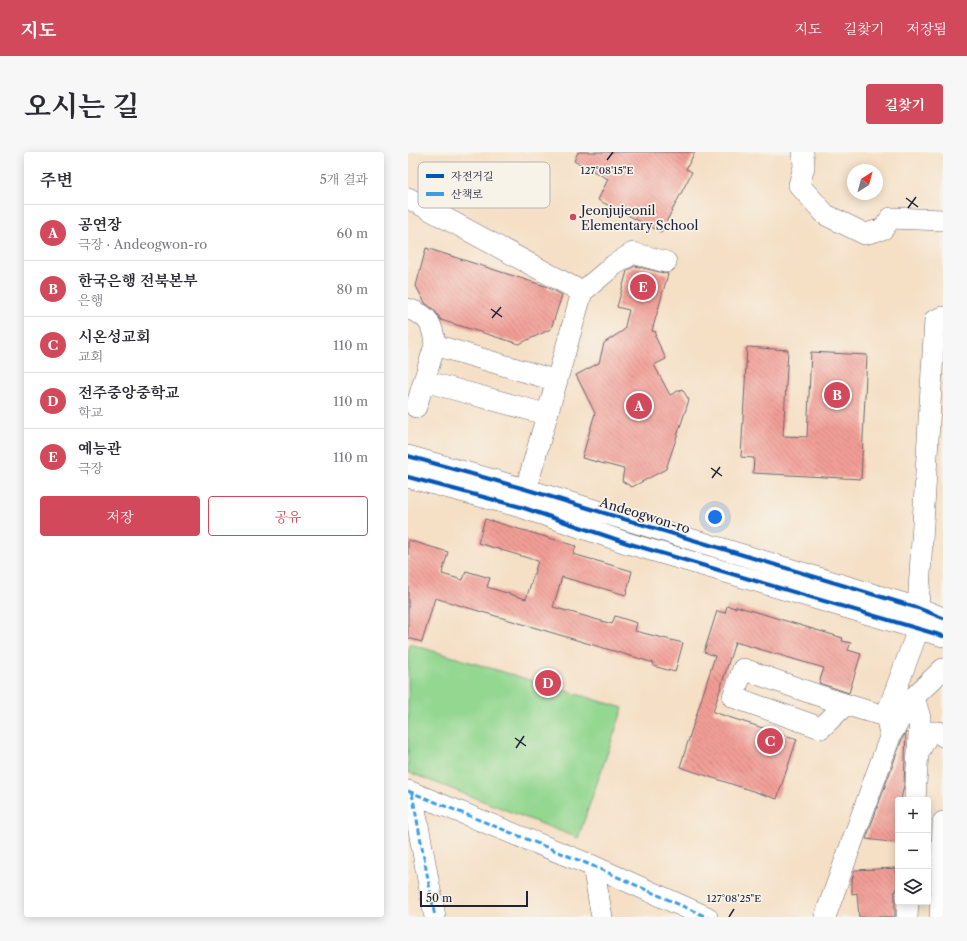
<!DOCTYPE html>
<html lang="ko">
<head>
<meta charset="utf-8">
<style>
	body { margin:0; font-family:"Libre Caslon Text","Noto Serif KR",serif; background:#f7f7f7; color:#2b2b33 }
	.controls { position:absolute; right:12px; bottom:12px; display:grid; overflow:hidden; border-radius:4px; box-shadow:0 2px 10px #0003 }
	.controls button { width:36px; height:36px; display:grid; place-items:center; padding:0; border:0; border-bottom:1px solid #e1e1e2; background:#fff; color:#2b2b33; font:20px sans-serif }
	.compass { position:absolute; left:439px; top:12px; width:36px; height:36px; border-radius:50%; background:#fff; box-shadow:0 2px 10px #0003; rotate:36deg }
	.scale { position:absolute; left:12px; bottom:10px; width:108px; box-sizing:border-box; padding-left:4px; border:2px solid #22223b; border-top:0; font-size:11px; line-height:14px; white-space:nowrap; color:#22223b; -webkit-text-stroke:3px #f7f3e8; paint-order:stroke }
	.you { position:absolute; left:307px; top:365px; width:14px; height:14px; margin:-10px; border:3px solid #fff; border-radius:50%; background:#1a73e8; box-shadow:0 0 0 6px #1a73e833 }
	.badge { display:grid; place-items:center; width:26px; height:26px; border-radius:50%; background:#d1495b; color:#fff; font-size:13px; font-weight:700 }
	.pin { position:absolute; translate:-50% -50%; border:2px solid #fff; box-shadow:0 1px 4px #0006 }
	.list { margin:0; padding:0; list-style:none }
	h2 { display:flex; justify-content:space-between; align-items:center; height:52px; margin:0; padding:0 16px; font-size:17px }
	h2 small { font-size:13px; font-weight:400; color:#7c7c81 }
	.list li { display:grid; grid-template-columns:26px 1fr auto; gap:12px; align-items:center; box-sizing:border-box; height:56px; padding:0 16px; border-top:1px solid #e1e1e2 }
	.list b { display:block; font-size:15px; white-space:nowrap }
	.list p { margin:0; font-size:13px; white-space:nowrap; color:#7c7c81 }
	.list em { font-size:13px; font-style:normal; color:#7c7c81 }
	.actions { display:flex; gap:8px; padding:12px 16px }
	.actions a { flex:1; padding:9px 0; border:1px solid #d1495b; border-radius:4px; text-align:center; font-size:14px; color:#d1495b }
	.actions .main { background:#d1495b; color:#fff }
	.icon { flex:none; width:22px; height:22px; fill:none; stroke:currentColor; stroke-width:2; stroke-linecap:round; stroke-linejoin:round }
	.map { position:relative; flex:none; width:535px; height:765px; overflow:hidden; border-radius:4px }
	header { display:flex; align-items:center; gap:24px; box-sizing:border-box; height:56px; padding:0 20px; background:#d1495b; color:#fff }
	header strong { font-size:19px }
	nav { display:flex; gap:22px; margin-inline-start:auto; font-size:14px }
	.intro { display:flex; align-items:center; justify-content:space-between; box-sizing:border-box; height:96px; padding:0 24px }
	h1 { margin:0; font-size:28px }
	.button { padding:10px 18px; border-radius:4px; background:#d1495b; color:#fff; font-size:14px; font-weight:700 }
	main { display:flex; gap:24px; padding:0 24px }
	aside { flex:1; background:#fff; border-radius:4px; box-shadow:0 2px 10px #0003 }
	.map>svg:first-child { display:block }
	.green { fill:#93d790; stroke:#5a7c66 }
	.building { fill:url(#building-back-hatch) }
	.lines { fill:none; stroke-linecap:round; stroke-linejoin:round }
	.minor-casing { stroke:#6c646b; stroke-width:22 }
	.minor { stroke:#fff; stroke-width:21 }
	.quiet { stroke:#3c9ce2; stroke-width:3; stroke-dasharray:6 3; stroke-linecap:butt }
	.cycleway-casing { stroke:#f7f3e8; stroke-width:6 }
	.cycleway { stroke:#0057b8; stroke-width:4 }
	.ticks { fill:none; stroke:#22223b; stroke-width:1.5 }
	.poi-dot { fill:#d1495b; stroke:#f7f3e8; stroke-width:1.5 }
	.labels { text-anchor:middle; stroke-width:3.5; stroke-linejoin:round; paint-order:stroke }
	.poi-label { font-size:13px; fill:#22223b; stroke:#f7f3e8; text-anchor:start }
	.street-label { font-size:13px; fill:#22223b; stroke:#f7f3e8 }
	.key { fill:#f7f3e8; stroke:#b7b4b4; stroke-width:1 }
	.key-label { font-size:11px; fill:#22223b }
	.ticks-label { font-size:10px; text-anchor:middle; fill:#22223b; stroke:#f7f3e8; stroke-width:3.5; stroke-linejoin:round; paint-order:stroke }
</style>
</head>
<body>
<header>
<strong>지도</strong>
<nav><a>지도</a><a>길찾기</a><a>저장됨</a></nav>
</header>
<div class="intro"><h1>오시는 길</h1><a class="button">길찾기</a></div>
<main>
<aside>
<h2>주변<small>5개 결과</small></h2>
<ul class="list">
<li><span class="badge">A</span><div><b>공연장</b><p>극장 · Andeogwon-ro</p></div><em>60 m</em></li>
<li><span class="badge">B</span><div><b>한국은행 전북본부</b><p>은행</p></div><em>80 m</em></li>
<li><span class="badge">C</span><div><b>시온성교회</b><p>교회</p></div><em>110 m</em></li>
<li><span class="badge">D</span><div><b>전주중앙중학교</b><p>학교</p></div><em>110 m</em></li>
<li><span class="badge">E</span><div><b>예능관</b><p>극장</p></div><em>110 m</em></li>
</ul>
<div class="actions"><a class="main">저장</a><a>공유</a></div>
</aside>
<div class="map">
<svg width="535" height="765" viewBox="0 0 535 765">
	<defs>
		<pattern id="building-back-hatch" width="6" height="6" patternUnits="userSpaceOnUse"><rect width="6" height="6" fill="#f29e96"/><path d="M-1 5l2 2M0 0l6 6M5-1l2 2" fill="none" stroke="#c4807c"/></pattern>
	</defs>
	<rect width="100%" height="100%" fill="#f7f3e8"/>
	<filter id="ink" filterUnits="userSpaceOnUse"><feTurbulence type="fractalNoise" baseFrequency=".025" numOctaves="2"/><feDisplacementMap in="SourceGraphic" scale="8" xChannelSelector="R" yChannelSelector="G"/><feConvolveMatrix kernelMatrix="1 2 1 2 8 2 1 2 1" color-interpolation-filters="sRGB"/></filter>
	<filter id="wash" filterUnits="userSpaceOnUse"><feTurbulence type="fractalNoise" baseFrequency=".012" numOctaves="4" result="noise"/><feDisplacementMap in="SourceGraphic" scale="16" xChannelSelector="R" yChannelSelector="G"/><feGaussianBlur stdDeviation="0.9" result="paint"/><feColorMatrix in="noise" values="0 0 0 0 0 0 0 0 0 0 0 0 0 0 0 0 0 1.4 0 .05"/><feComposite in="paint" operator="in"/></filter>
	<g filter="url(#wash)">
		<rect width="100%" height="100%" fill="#f5dfc5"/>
		<!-- green -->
		<path class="green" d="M2,492l213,64 -45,130 -170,-66v-120z"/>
		<g id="blocks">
			<!-- building -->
			<path class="building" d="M170,0h117l-9,17 6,3 -31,60 -63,-32 10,-21 -34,-18z
				M18,96l119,38 17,9 -11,34 -32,15 -78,-24 -7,-10 -9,-7 -9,-17z
				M227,114l33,8 -16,57 4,1 -1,4 11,23 -12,6 16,30 12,-6 7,11 -23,69 -34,18 -10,-6 2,-12 -42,-11 13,-45 -19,-38 23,-12 5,-20 20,-13 5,-20 -12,-3 10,-36z
				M339,195l41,3 -5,86 24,1 4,-85 56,3 -6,124 -108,-6 1,-15 -13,-1z
				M77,367l91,27 -3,8 59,17 -6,24 -64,-18 -9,30 59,17 3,-8 22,7 -2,8 48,12 -8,29 -22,-6 1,-3 -219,-65 -13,44 -14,-4v-98l40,12 -6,22 21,6 3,-9 24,7 -3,9 39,12 12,-38 -60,-18z
				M319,454l9,2v-2l107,32 -1,3 9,2 -3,7 13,4 -12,39 -30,-10 5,-15 -89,-26 -22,70 84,27 -20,60 -97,-32 35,-111 -11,-4 13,-41 8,2z
				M498,580l-2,53 -3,15h-3v43l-32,-4 36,-100z
				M489,716v23h-2v26h-36l-2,-24 -5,1v-15l3,-9z"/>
		</g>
	</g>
	<g filter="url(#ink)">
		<use href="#blocks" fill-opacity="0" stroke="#6c646b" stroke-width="1"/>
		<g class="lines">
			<!-- minor casing -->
			<g class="minor-casing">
				<path id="minor" d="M395,0l1,15 -5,18 27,30 39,19 18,-5 8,-11 52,2
					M0,46l174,94 -60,211
					M174,140l32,-27 19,-12 33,9
					M0,157c21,6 25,16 27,36l122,36
					M16,229l114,31
					M8,255l19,-62
					M0,304l117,33 393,119 25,10
					M0,325l113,30 106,36 316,93
					M510,456l17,-288 8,-3
					M506,545l6,21 -5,82
					M436,554l-23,22 -88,-31 10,-28c47,16 94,35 143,47
					M481,577l-3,-13 32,-86
					M511,600l10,-20h10l4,4
					M0,639l185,75 114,51
					M4,641l23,124
					M185,714l9,51
					M417,765l66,-183 23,-37 29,-28
					M499,765l1,-15
					M532,765l3,-95"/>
			</g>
			<!-- minor -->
			<use href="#minor" class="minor"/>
			<!-- quiet -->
			<path class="quiet" d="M0,639l185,75 114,51
				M4,641l23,124"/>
			<!-- cycleway casing -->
			<g class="cycleway-casing">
				<path id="cycleway" d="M0,304l117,33 393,119 25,10
					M0,325l113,30 106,36 316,93"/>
			</g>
			<!-- cycleway -->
			<use href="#cycleway" class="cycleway"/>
		</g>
	</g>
	<!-- ticks -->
	<path class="ticks" d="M199,8l6,-8M498,46l12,9M500,56l8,-11M83,157l11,8M84,166l9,-11M303,316l11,8M304,326l8,-11M107,586l11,8M108,596l8,-12M321,765l5,-8"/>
	<!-- markers -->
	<circle class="poi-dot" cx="165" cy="65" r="4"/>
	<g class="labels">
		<!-- poi labels -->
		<g class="poi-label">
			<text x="173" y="63">Jeonjujeonil<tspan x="173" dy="15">Elementary School</tspan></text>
		</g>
		<!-- street labels -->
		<g class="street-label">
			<text transform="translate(237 363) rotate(17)" y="5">Andeogwon-ro</text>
		</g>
	</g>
	<!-- legend -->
	<rect x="10" y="10" width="132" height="46" rx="6" class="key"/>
	<rect x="18" y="22" width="18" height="4" fill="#0057b8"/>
	<rect x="18" y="40" width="18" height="4" fill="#3c9ce2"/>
	<g class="key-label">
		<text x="43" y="28">자전거길</text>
		<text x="43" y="46">산책로</text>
	</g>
	<g class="ticks-label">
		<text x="199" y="22">127°08'15"E</text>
		<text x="326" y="750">127°08'25"E</text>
	</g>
</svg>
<div class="controls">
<button>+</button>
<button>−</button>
<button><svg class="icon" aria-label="layers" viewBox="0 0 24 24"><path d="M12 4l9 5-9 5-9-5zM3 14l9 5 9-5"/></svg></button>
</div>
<svg class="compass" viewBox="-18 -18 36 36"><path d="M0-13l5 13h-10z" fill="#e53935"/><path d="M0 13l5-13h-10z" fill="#7c7c81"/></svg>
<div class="scale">50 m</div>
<div class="you"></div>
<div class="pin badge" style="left:231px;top:254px">A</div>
<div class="pin badge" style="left:429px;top:243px">B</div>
<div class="pin badge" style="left:362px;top:589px">C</div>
<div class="pin badge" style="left:140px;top:531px">D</div>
<div class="pin badge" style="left:235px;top:135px">E</div>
</div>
</main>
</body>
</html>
